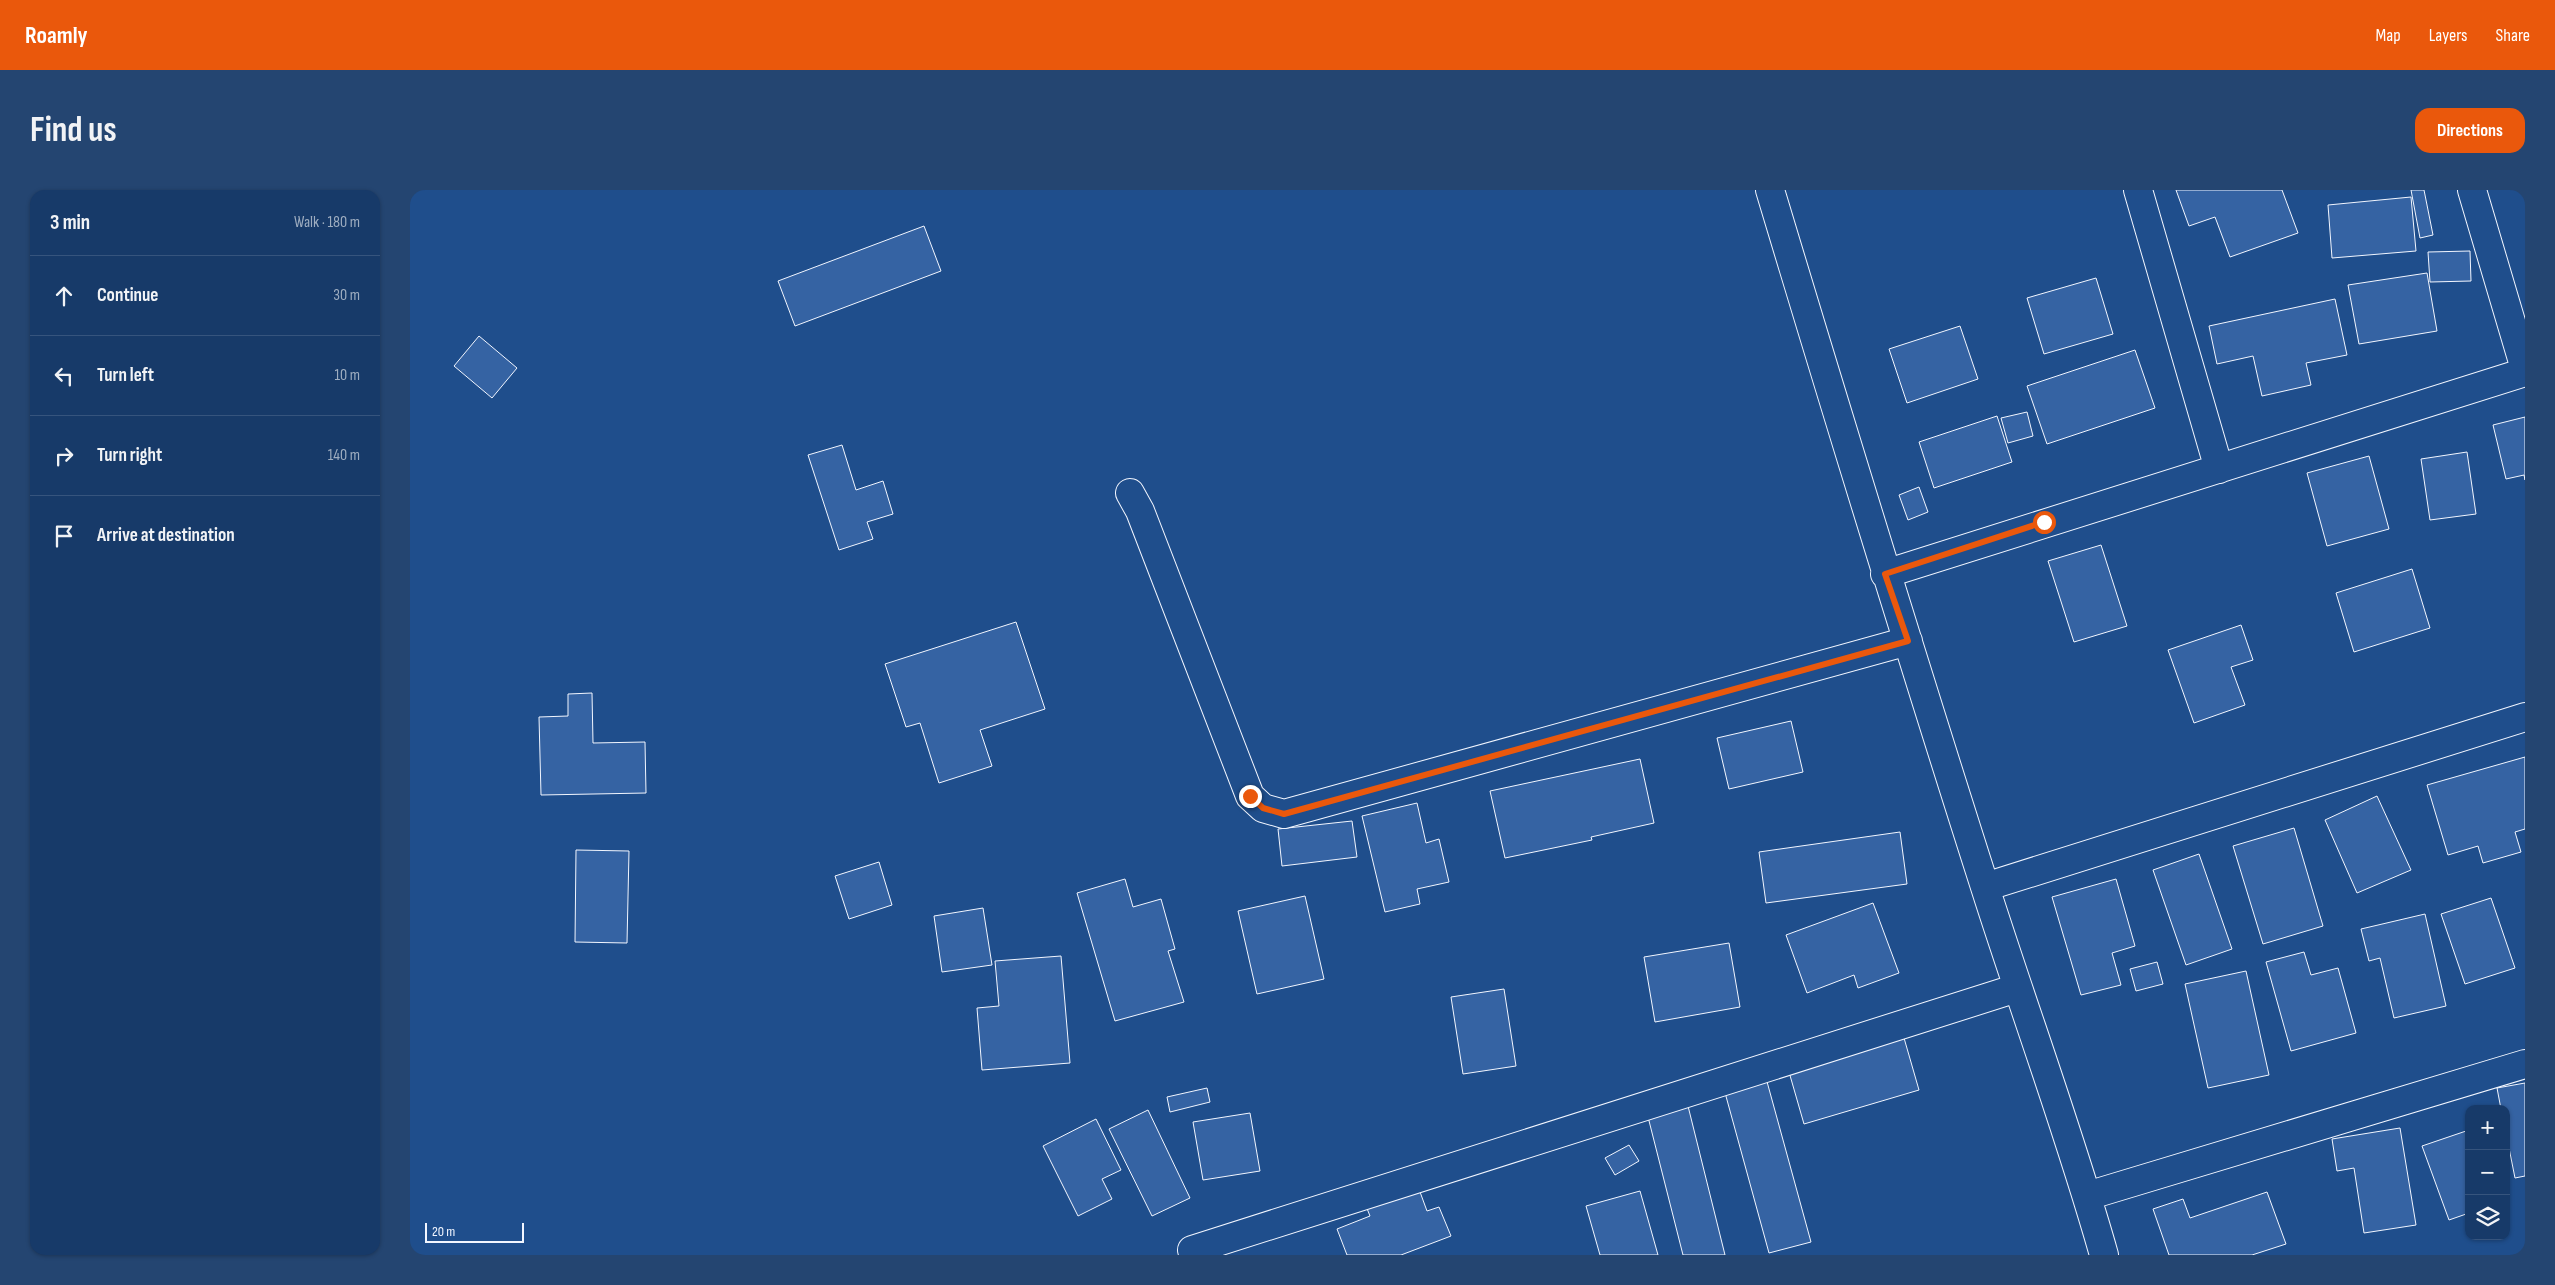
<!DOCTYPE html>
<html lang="en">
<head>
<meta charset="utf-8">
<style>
	body { margin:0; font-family:"Sofia Sans Condensed",sans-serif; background:#244571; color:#f1f3f6 }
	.controls { position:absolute; right:15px; bottom:15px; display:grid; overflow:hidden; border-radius:10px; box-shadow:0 1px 4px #0004 }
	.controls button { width:45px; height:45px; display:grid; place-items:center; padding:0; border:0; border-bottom:1px solid #36547d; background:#173a69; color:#f1f3f6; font:25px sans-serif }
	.scale { position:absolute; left:15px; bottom:12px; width:99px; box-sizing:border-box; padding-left:5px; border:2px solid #f2f6ff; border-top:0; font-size:14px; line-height:18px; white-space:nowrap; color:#f2f6ff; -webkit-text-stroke:4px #1f4e8c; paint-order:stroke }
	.stop { position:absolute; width:15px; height:15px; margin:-11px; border:4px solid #ea580c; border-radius:50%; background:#fff }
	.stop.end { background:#ea580c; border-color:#fff; box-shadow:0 1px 5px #0008 }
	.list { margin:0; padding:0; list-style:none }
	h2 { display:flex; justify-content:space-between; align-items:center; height:65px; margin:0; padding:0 20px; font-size:21px }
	h2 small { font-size:16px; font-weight:400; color:#9eadc0 }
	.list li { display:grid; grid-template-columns:32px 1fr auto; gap:15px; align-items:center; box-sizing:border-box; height:80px; padding:0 20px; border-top:1px solid #36547d }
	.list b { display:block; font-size:19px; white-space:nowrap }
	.list em { font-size:16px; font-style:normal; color:#9eadc0 }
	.icon { flex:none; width:28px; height:28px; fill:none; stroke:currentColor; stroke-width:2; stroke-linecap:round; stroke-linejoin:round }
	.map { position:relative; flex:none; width:2115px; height:1065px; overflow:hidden; border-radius:15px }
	header { display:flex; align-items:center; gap:30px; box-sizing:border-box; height:70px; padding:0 25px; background:#ea580c; color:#fff }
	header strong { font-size:24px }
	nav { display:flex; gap:28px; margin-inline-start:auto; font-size:18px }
	.intro { display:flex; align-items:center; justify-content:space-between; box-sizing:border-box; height:120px; padding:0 30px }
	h1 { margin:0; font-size:35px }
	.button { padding:12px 22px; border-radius:15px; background:#ea580c; color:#fff; font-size:18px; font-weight:700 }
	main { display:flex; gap:30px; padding:0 30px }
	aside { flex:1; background:#173a69; border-radius:15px; box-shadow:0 1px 4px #0004 }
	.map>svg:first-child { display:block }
	.building { fill:#3563a3; stroke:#f2f6ff }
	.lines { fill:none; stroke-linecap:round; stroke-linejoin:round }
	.minor-casing { stroke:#f2f6ff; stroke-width:30 }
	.minor { stroke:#1f4e8c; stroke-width:28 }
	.route { stroke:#ea580c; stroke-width:6 }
</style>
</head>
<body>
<header>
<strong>Roamly</strong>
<nav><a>Map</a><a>Layers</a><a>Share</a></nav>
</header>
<div class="intro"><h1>Find us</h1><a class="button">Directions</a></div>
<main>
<aside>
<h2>3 min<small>Walk · 180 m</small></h2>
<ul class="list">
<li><svg class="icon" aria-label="ahead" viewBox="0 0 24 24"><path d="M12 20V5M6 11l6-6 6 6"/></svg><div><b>Continue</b></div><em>30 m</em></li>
<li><svg class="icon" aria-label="left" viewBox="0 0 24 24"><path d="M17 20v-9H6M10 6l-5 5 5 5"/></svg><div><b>Turn left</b></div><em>10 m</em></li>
<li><svg class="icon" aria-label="right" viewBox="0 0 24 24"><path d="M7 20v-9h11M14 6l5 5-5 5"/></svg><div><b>Turn right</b></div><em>140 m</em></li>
<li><svg class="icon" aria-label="arrive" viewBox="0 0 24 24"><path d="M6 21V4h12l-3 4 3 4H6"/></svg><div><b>Arrive at destination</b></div></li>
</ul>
</aside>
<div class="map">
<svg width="2115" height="1065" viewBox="0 0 2115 1065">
	<rect width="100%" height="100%" fill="#1f4e8c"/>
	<!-- building -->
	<path class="building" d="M1766,0h106l16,43 -68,24 -15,-40 -26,9z
		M2001,0h13l9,45 -13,3z
		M2001,7l5,54 -84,7 -4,-53z
		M514,36l17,45 -146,55 -17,-45z
		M2060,61l1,30 -41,1 -2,-30z
		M2017,83l10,58 -78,13 -11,-59z
		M1686,88l17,56 -69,20 -17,-56z
		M1925,109l12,56 -41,8 5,22 -49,11 -9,-40 -36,8 -8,-38z
		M1550,136l18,53 -71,24 -18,-54z
		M69,146l38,32 -25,30 -38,-32z
		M1725,160l20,58 -108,36 -20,-58z
		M1617,222l6,24 -25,7 -7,-25z
		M1587,226l15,46 -78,26 -15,-46z
		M2115,227v63l-1,-5 -18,4 -13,-54z
		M432,255l14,45 27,-9 10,33 -26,8 6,17 -34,11 -31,-95z
		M2057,262l9,62 -46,6 -9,-61z
		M1959,266l20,73 -62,17 -20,-73z
		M1509,297l9,25 -20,8 -9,-25z
		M1691,355l26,81 -53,16 -26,-81z
		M2002,379l18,59 -76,24 -18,-59z
		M606,432l29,87 -65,21 12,36 -53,17 -19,-60 -14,4 -21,-63z
		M1831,435l12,35 -22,7 14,38 -51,18 -26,-73z
		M182,503l1,50 52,-1 1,51 -105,2 -2,-78 29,-1v-22z
		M1381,531l12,51 -74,17 -12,-51z
		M2115,567v72l-10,3 6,20 -38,11 -5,-17 -30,9 -21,-70z
		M1230,569l14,64 -63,14 1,3 -87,18 -15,-67z
		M1967,606l34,74 -54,23 -32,-73z
		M1007,613l9,40 13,-4 10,43 -32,7 3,15 -35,8 -23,-96z
		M942,631l5,36 -75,9 -4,-37z
		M1884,638l29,98 -60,18 -30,-98z
		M1490,642l7,52 -141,19 -7,-51z
		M166,660l53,1 -2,92 -52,-1z
		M1789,664l33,95 -46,16 -33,-95z
		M469,672l13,43 -43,14 -14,-43z
		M715,689l8,28 28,-8 14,50 -7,2 16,51 -69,19 -38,-128z
		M1706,689l19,67 -23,7 9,32 -40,10 -29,-98z
		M895,706l19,83 -67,15 -19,-83z
		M2081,708l24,70 -50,16 -24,-70z
		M1463,713l26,70 -41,15 -4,-13 -47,18 -21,-58z
		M573,718l9,57 -50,7 -8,-56z
		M2015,724l21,92 -52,12 -14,-60 -11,3 -8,-32z
		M1319,753l11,64 -85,15 -11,-65z
		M1894,762l7,23 27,-7 18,65 -65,18 -25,-89z
		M651,766l9,107 -88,7 -5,-62 22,-2 -4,-45z
		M1747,772l6,22 -27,7 -6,-22z
		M1836,781l23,104 -61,13 -23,-104z
		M1094,799l12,77 -53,8 -12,-77z
		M1492,841l17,59 -115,34 -17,-59z
		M1356,888l45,164 -42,11 -45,-164z
		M2115,893v93l-10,2 -9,-45v-24h-5l-4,-21z
		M797,898l3,14 -40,10 -3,-15z
		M1276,908l39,157h-42l-37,-146z
		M738,920l42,88 -38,18 -43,-87z
		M840,923l10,58 -57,9 -10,-58z
		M686,929l25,51 -19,9 10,20 -34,17 -35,-70z
		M1990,938l16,97 -52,8 -10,-65 -17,3 -5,-32z
		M2059,940v83l-20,7 -27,-74z
		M1219,955l10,16 -24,14 -10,-17z
		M1006,991l11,30 12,-4 12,29 -50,19h-54l-10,-26 33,-13 -6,-15z
		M1230,1001l18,64h-58l-14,-49z
		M1857,1002l19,52 -34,11h-83l-16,-46 30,-10 7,19z"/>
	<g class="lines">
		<!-- minor casing -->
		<g class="minor-casing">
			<path id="minor" d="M1360,0c70,233 141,465 215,697 39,123 84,244 119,368
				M1728,0l81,279
				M2062,0l53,179
				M720,303l10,18 110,285 13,12 21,6 624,-173
				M1475,384l640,-202
				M1575,697l540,-170
				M1677,1006l438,-132
				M782,1060l825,-262"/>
		</g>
		<!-- minor -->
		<use href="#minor" class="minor"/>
	</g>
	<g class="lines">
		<!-- route -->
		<path class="route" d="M840,606l13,12 21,6 624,-173 -23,-67 159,-52"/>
	</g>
</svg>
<div class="controls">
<button>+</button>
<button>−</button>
<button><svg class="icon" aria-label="layers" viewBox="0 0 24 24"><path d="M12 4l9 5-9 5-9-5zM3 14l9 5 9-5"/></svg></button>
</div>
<div class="scale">20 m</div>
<div class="stop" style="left:1634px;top:332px"></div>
<div class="stop end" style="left:840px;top:606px"></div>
</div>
</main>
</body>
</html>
